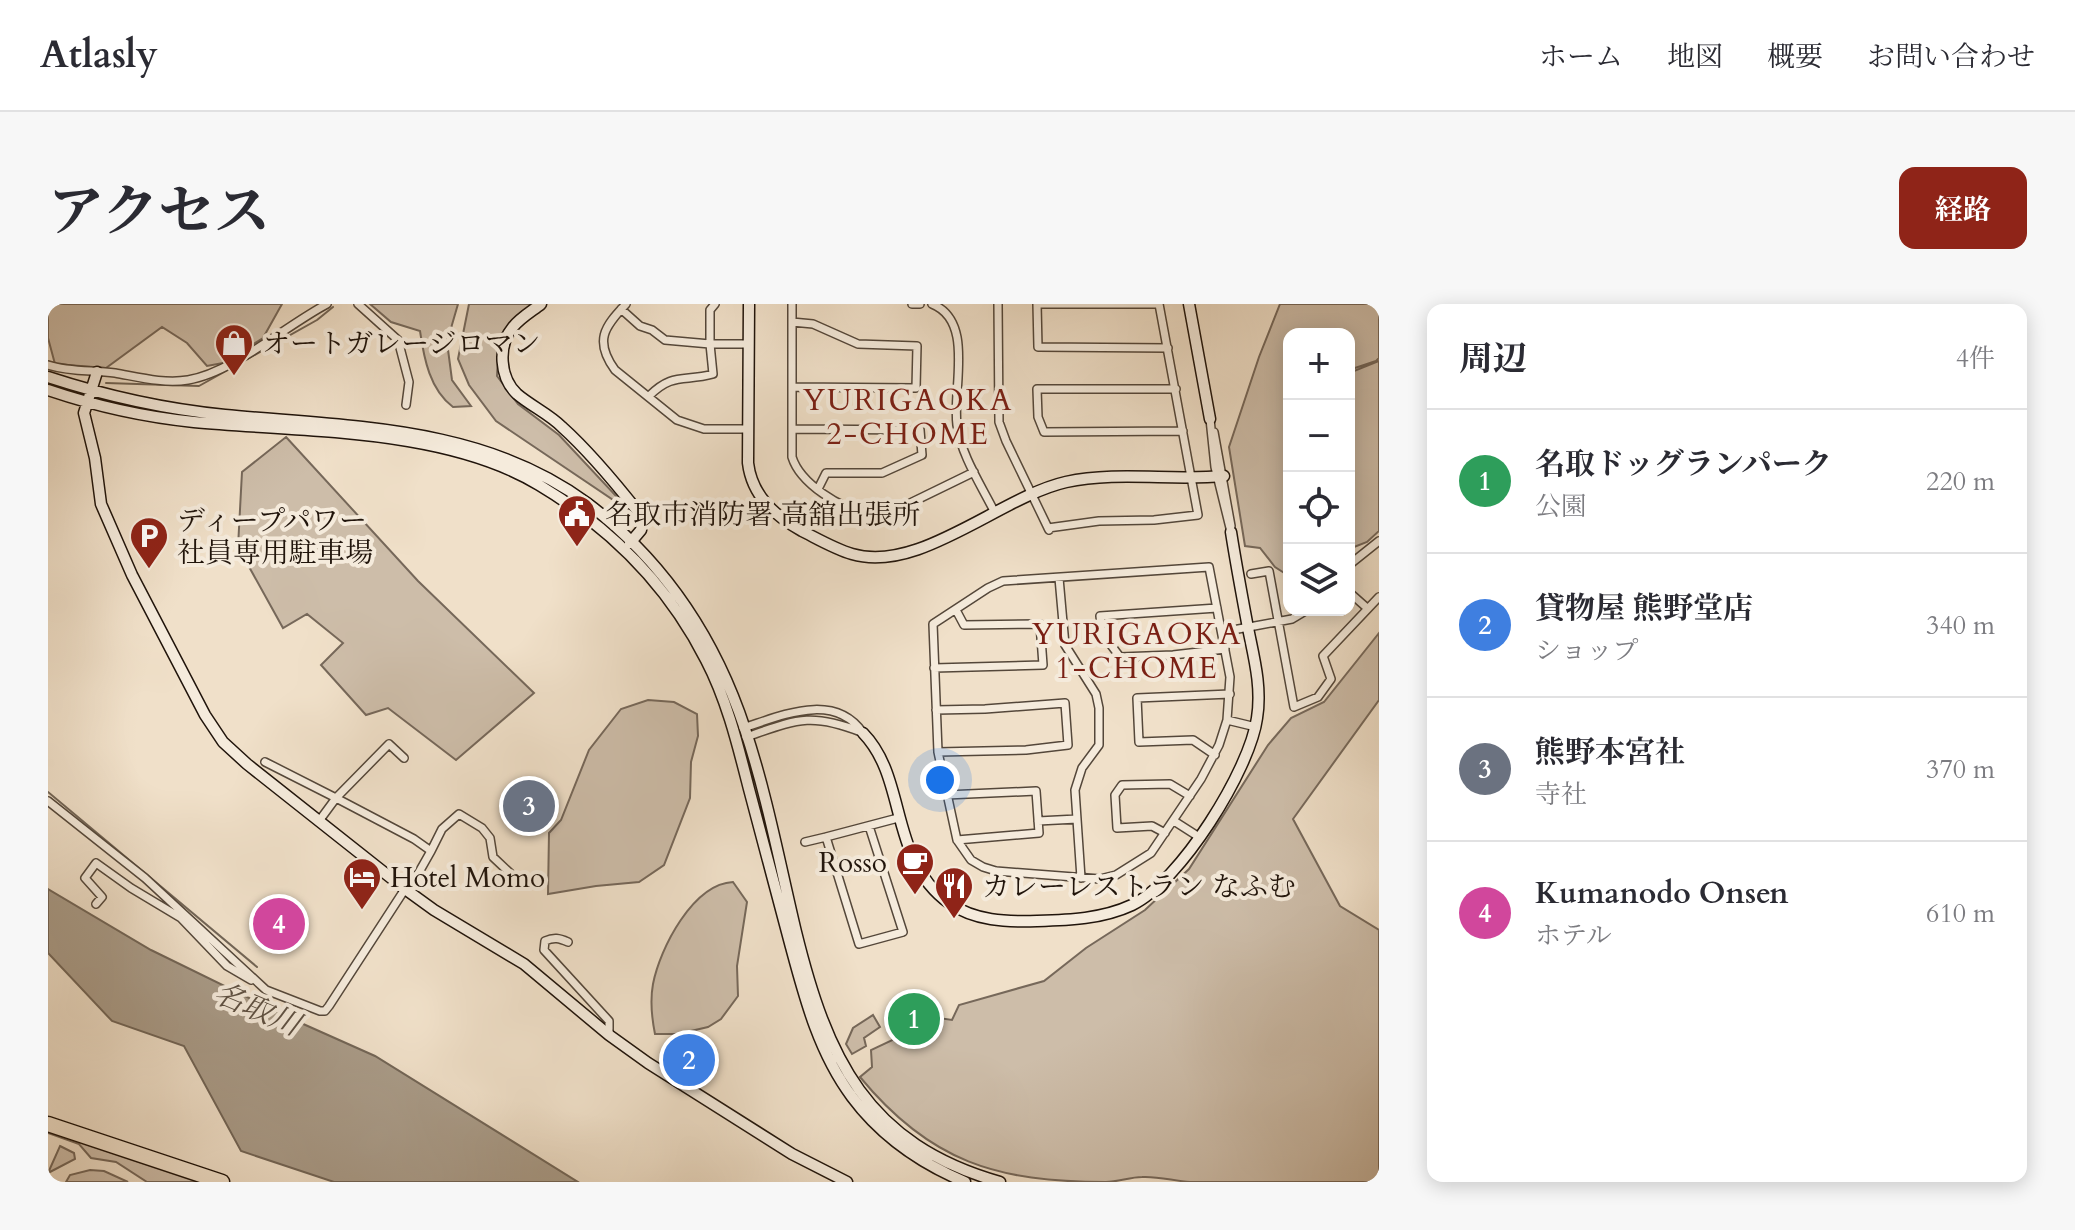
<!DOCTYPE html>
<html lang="ja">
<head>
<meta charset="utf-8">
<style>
	body { margin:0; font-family:Cardo,"Noto Serif JP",serif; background:#f7f7f7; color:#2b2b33 }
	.controls { position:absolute; right:24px; top:24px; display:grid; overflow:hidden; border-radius:16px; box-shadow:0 4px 20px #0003 }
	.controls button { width:72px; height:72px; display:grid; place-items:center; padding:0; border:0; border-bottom:2px solid #e1e1e2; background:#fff; color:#2b2b33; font:40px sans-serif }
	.you { position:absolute; left:892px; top:476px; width:28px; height:28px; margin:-20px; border:6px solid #fff; border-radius:50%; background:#1a73e8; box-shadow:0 0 0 12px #1a73e833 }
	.badge { display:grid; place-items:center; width:52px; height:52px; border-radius:50%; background:#8f2418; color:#fff; font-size:26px; font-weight:700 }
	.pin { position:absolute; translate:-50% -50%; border:4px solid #fff; box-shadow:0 2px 8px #0006 }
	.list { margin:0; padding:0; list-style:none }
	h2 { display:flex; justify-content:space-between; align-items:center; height:104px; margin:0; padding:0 32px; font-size:34px }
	h2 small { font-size:26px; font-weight:400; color:#7c7c81 }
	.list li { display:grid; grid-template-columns:52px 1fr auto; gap:24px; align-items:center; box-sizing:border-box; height:144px; padding:0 32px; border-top:2px solid #e1e1e2 }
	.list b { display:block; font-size:30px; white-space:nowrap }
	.list p { margin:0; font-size:26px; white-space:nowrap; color:#7c7c81 }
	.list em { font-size:26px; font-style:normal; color:#7c7c81 }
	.icon { flex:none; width:44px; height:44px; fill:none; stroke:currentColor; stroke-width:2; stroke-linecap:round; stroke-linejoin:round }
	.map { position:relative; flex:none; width:1331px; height:878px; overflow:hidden; border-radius:16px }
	header { display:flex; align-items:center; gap:48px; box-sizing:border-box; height:112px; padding:0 40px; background:#fff; border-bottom:2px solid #e1e1e2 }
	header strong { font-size:38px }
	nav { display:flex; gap:44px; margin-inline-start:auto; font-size:28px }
	.intro { display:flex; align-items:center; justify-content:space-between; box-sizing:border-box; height:192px; padding:0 48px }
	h1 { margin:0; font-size:56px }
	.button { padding:20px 36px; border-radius:16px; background:#8f2418; color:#fff; font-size:28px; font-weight:700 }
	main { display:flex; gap:48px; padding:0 48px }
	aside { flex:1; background:#fff; border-radius:16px; box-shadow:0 4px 20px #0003 }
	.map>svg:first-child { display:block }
	.green { fill:#cdbda9; stroke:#76685a; stroke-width:2 }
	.water { fill:#a99b88; stroke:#726556; stroke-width:2 }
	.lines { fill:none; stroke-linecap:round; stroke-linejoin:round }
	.stream { stroke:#726556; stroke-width:2 }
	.street-casing { stroke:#54473a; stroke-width:10 }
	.secondary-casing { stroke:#20140b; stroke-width:13 }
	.highway-casing { stroke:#20140b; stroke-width:17 }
	.street { stroke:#f5ebdc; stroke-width:7 }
	.secondary { stroke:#f5ebdc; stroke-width:10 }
	.highway { stroke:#f0e0c9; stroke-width:14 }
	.labels { text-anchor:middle; stroke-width:8; stroke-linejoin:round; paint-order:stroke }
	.poi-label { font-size:28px; fill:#20140b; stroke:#f5ebdc; text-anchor:start }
	.neighbourhood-label { font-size:30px; letter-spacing:2px; fill:#7a1f14; stroke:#f5ebdc }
	.water-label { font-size:30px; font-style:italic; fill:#5e5143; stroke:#f5ebdc }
</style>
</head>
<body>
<header>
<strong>Atlasly</strong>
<nav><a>ホーム</a><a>地図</a><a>概要</a><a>お問い合わせ</a></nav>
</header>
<div class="intro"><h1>アクセス</h1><a class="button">経路</a></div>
<main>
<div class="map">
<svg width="1331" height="878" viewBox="0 0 1331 878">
	<rect width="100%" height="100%" fill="#f0e0c9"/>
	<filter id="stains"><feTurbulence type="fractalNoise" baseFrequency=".0025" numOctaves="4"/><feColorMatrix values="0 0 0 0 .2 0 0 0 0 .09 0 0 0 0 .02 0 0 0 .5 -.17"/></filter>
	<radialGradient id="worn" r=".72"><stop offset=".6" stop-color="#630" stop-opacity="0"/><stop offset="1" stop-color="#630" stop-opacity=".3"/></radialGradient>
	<!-- green -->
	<path class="green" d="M0,0h234l-19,34 -40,25 -16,3 -20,-23 -25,-16 -56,41 -51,-4 -7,-26z
		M322,0h88l-11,38 5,38 19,26 -18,1c-23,-17 -29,-48 -33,-76l-29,-9z
		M421,0h64l-34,32 -2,40 21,28 41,31 72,77 -135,-91 -27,-36 -11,-26z
		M1232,0h99v54l-3,3 -27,9v-36h-60v242l-14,-9 -15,-19 -15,-2 -16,-99 30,-90z
		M1331,57v170l-12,11 -18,7v-176z
		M238,133l132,144 116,112 -78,67 -68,-52 -22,7 -45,-50 22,-22 -36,-29 -24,14 -45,-81 4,-75z
		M1331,329v67l-86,119 47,87 39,24v252c-62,0 -127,0 -189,0 -16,-1 -32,-6 -48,-5 -12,0 -24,5 -36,5 -109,0 -176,-20 -246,-105l12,-10 -1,-17 68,-32 13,2 7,-15 85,-24 42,-33 59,-38 44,-41 79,-124 23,-27 33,-16z
		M600,396l26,2 23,12 1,22 -7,26 -1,36 -26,67 -25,17 -43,4 -48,8 1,-61 12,-13 28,-70 32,-41z
		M685,578l14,20 -10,64 1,30 -17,23 -13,8 -30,7h-23c-3,-15 -5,-34 -2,-50 7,-36 40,-100 80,-102z
		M892,704l2,6 -45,17 -3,-7 9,-8z
		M825,711l7,12 -16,11 2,8 -14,8 -6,-10 7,-16z
		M0,824l159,54h-60l-31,-20 -25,-4 -12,-14 -31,-11z
		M12,842l14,7 1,6 -27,14z
		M42,866l14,1 24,11h-62l4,-7z"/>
	<!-- water -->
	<path class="water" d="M0,585l103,61 141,69 83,37 203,126h-244l-93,-31 -57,-105 -72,-25 -64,-68z"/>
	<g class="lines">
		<!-- stream -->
		<path class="stream" d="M58,79l93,3 118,-66 16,-13
			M0,488l209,175"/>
		<!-- street casing -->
		<g class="street-casing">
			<path id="street" d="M310,0l40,36 11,42 -3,23
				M578,0c-22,23 -32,37 -11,66l62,50 27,9h43
				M744,0v153c8,26 48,52 76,56 9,1 18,-1 26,-2l80,-39
				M864,0h8
				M884,0c43,17 20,84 25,121 4,30 24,60 37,86
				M950,0l1,118 7,19 43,89
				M1111,0h-122l1,43 130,1
				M573,5l19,17 12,4 13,10 45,4v-34l5,-6
				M0,61c22,7 44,5 67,8 23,4 49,11 73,7 44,-7 99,-55 139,-76
				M744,83l124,1 1,-42 -59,-2 -45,-20 -21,-2
				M1128,85h-139l1,28 6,15 139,-1
				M601,92c24,-24 35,-14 64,-22l-3,-30h38
				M1162,115l5,48 16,65
				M744,125l128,1 2,25 -40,18h-56l-8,16
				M1166,128l17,94
				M1000,224l51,-7 55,-1 44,-5 -39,-211
				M1301,261l30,-24
				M1161,263l21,110 -3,43 -8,25 -18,34 -50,74 -35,22 -16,4 -104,-8 -13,-4 -12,-7 -14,-20 -19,-88 -5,-128 55,-36 15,-7z
				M1203,270l18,-3 25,136 24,-10 13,-18 -8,-23 56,-59
				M1011,274l6,67 31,49 3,14v37l-17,23 -7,22 6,88
				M1301,288l18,16
				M1169,304l-117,8 2,17 18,24 53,-2 52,-6
				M1174,328l70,-13 15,-9
				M886,364l109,-3 -3,-41 -76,1 -8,-15
				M888,406l49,-1 80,-6 3,42 -42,5 -88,2
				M1179,416l29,7
				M695,424c38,-12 91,-37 120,5
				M698,433c50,-17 64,-25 115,-5
				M1167,451l-22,-15 -54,2 -2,-44 93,-4
				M356,454l-15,-14 -53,54 78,41 17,12 -17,30
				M217,458l71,36 -17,23
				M898,491l90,-4 3,42 -82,7
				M0,497l97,77 121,112 54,21h5l4,-5 76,-117
				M990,517l39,-2
				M1126,517l25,16
				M821,522l34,106 -44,12 -33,-107 72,-19
				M1117,529l-13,-7 -35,2 -2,-33 7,-10 48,-1 20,12
				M757,538l21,-5
				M383,547l11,-22 17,-15 23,14 8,10 3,19 18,17
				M48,600l6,-7 -17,-19 11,-15 35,25 50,30 46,48 24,14
				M520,638c-9,-4 -14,-5 -23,-1l-1,9 65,71v14"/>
		</g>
		<!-- secondary casing -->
		<g class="secondary-casing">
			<path id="secondary" d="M493,0c-9,7 -21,14 -28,23 -16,19 -13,51 4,67 14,12 32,20 45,33 30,27 56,59 81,91l-2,12 -11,13
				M701,0l-1,159c4,33 27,53 54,68 16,8 33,18 50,23 67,20 148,-57 214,-72 51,-11 106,-1 158,-6
				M1141,0l21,115
				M49,68l-13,41 11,45 6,46 31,71 73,140 18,27 24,22 158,125 29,21 90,54 85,71 39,28 144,91 55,28
				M0,73c58,19 116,32 177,38 124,12 257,10 362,88 77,58 128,135 158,226 22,66 35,136 51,203 31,126 70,212 204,250
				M0,86c47,16 96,27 146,32 108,10 251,6 345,63 72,43 129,100 167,175 21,40 32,86 43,129 14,52 28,105 42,158 14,52 28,106 61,150 29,39 68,66 113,85
				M815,429c45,46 25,126 86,170 26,18 57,19 88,18 32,-1 65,-2 95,-16 48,-23 118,-135 125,-187 5,-31 -3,-60 -9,-90 -6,-32 -12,-64 -17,-96"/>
		</g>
		<!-- highway casing -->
		<g class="highway-casing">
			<path id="highway" d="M0,820l174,58"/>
		</g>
		<!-- street -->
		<use href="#street" class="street"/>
		<!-- secondary -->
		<use href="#secondary" class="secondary"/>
		<!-- highway -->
		<use href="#highway" class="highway"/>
	</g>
	<!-- icons -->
	<defs>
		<g id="shop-pin" transform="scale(2)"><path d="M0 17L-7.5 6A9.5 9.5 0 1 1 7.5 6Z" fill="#8f2418" stroke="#f5ebdc"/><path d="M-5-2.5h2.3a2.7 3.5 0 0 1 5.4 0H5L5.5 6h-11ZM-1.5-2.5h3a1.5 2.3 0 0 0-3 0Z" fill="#fff"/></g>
		<g id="civic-pin" transform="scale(2)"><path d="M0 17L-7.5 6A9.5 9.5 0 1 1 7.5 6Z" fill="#8f2418" stroke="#f5ebdc"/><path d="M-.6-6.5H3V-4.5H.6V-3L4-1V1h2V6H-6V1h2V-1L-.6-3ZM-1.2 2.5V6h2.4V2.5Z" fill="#fff"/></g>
		<g id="parking-pin" transform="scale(2)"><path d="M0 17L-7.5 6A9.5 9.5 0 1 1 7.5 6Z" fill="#8f2418" stroke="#f5ebdc"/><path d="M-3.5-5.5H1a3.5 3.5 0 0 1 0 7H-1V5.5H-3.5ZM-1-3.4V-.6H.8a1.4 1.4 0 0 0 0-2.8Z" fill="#fff"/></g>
		<g id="cafe-pin" transform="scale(2)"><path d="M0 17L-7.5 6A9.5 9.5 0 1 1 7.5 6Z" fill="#8f2418" stroke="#f5ebdc"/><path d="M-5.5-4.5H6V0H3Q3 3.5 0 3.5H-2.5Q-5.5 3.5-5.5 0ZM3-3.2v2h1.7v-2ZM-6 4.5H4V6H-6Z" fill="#fff"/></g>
		<g id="hotel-pin" transform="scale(2)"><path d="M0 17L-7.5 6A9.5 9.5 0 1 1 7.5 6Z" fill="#8f2418" stroke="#f5ebdc"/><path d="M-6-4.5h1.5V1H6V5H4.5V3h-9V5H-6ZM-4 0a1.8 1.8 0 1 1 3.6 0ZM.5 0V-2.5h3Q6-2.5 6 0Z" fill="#fff"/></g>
		<g id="restaurant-pin" transform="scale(2)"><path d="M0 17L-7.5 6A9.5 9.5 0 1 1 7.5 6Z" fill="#8f2418" stroke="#f5ebdc"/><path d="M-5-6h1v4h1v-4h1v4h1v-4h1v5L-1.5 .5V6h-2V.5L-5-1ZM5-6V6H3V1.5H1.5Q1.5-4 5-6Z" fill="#fff"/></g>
	</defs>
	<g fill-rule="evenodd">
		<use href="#shop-pin" x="186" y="39"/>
		<use href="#civic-pin" x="529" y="210"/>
		<use href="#parking-pin" x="101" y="232"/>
		<use href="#cafe-pin" x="867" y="558"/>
		<use href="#hotel-pin" x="314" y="573"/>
		<use href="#restaurant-pin" x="906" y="582"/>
	</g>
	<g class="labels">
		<!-- poi labels -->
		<g class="poi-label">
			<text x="214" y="49">オートガレージロマン</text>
			<text x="557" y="220">名取市消防署 高舘出張所</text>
			<text x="129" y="226">ディープパワー<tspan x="129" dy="32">社員専用駐車場</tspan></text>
			<text x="839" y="568" text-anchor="end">Rosso</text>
			<text x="342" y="583">Hotel Momo</text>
			<text x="934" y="592">カレーレストラン なふむ</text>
		</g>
		<!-- neighbourhood labels -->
		<g class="neighbourhood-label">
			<text x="860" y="106">YURIGAOKA<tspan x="860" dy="34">2-CHOME</tspan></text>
			<text x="1089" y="340">YURIGAOKA<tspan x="1089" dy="34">1-CHOME</tspan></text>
		</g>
		<!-- water labels -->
		<g class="water-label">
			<text transform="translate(209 705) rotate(23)" y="10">名取川</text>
		</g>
	</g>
	<rect width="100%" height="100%" filter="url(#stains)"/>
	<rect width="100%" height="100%" fill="url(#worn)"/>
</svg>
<div class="controls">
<button>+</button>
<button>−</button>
<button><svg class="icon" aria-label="locate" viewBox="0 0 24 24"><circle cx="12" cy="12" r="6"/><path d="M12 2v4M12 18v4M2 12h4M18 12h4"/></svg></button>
<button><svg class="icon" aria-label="layers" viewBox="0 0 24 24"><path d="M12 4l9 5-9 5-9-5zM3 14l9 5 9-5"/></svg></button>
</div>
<div class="you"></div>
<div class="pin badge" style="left:866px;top:715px;background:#2e9e5b">1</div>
<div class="pin badge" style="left:641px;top:756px;background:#3f7fe0">2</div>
<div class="pin badge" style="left:481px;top:502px;background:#6b7280">3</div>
<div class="pin badge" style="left:231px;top:620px;background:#d1479c">4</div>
</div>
<aside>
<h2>周辺<small>4件</small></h2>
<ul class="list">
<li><span class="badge" style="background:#2e9e5b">1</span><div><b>名取ドッグランパーク</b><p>公園</p></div><em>220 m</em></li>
<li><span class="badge" style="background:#3f7fe0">2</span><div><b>貸物屋 熊野堂店</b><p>ショップ</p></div><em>340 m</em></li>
<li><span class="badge" style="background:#6b7280">3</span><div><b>熊野本宮社</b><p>寺社</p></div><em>370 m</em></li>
<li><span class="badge" style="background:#d1479c">4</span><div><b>Kumanodo Onsen</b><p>ホテル</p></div><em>610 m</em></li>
</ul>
</aside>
</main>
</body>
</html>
